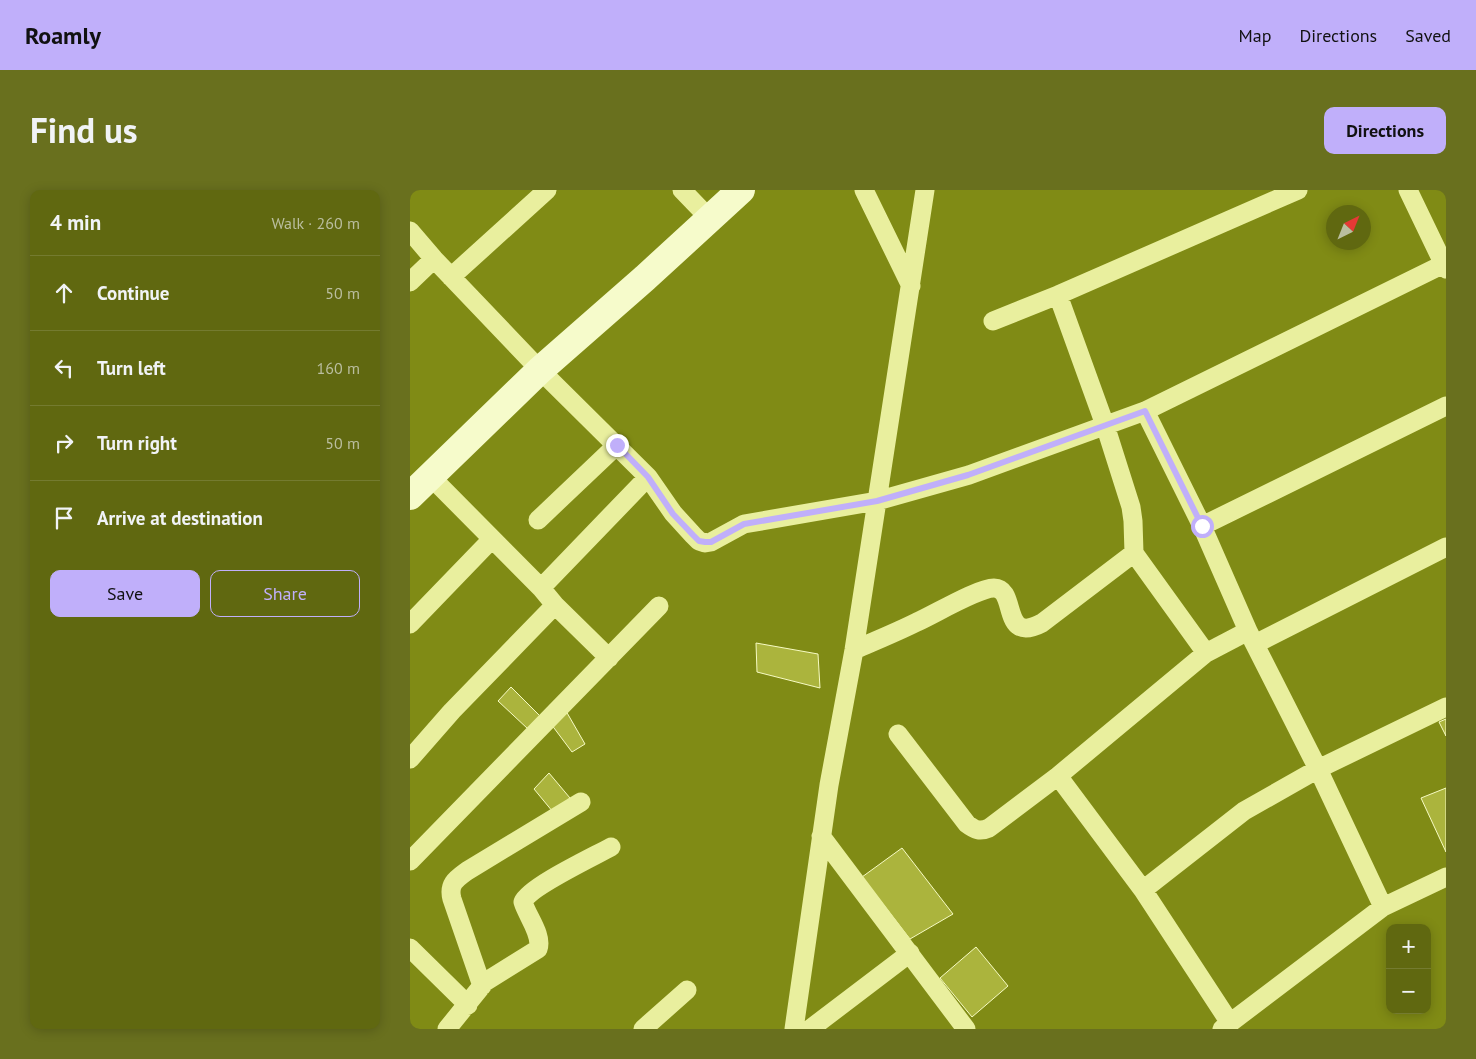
<!DOCTYPE html>
<html lang="en">
<head>
<meta charset="utf-8">
<style>
	body { margin:0; font-family:"PT Sans",sans-serif; background:#69701e; color:#f1f3f6 }
	.controls { position:absolute; right:15px; bottom:15px; display:grid; overflow:hidden; border-radius:10px; box-shadow:0 2px 12px #0003 }
	.controls button { width:45px; height:45px; display:grid; place-items:center; padding:0; border:0; border-bottom:1px solid #747b30; background:#606810; color:#f1f3f6; font:25px sans-serif }
	.compass { position:absolute; left:916px; top:15px; width:45px; height:45px; border-radius:50%; background:#606810; box-shadow:0 2px 12px #0003; rotate:43deg }
	.stop { position:absolute; width:15px; height:15px; margin:-11px; border:4px solid #c0affa; border-radius:50%; background:#fff }
	.stop.end { background:#c0affa; border-color:#fff; box-shadow:0 1px 5px #0008 }
	.list { margin:0; padding:0; list-style:none }
	h2 { display:flex; justify-content:space-between; align-items:center; height:65px; margin:0; padding:0 20px; font-size:21px }
	h2 small { font-size:16px; font-weight:400; color:#babe9f }
	.list li { display:grid; grid-template-columns:32px 1fr auto; gap:15px; align-items:center; box-sizing:border-box; height:75px; padding:0 20px; border-top:1px solid #747b30 }
	.list b { display:block; font-size:19px; white-space:nowrap }
	.list em { font-size:16px; font-style:normal; color:#babe9f }
	.actions { display:flex; gap:10px; padding:15px 20px }
	.actions a { flex:1; padding:11px 0; border:1px solid #c0affa; border-radius:10px; text-align:center; font-size:18px; color:#c0affa }
	.actions .main { background:#c0affa; color:#111 }
	.icon { flex:none; width:28px; height:28px; fill:none; stroke:currentColor; stroke-width:2; stroke-linecap:round; stroke-linejoin:round }
	.map { position:relative; flex:none; width:1036px; height:839px; overflow:hidden; border-radius:10px }
	header { display:flex; align-items:center; gap:30px; box-sizing:border-box; height:70px; padding:0 25px; background:#c0affa; color:#111 }
	header strong { font-size:24px }
	nav { display:flex; gap:28px; margin-inline-start:auto; font-size:18px }
	.intro { display:flex; align-items:center; justify-content:space-between; box-sizing:border-box; height:120px; padding:0 30px }
	h1 { margin:0; font-size:35px }
	.button { padding:12px 22px; border-radius:10px; background:#c0affa; color:#111; font-size:18px; font-weight:700 }
	main { display:flex; gap:30px; padding:0 30px }
	aside { flex:1; background:#606810; border-radius:10px; box-shadow:0 2px 12px #0003 }
	.map>svg:first-child { display:block }
	.building { fill:#abb43d; stroke:#f7fbc4 }
	.lines { fill:none; stroke-linecap:round; stroke-linejoin:round }
	.street { stroke:#e9ef9e; stroke-width:19 }
	.secondary { stroke:#f6fbcb; stroke-width:28 }
	.route { stroke:#c0affa; stroke-width:6 }
</style>
</head>
<body>
<header>
<strong>Roamly</strong>
<nav><a>Map</a><a>Directions</a><a>Saved</a></nav>
</header>
<div class="intro"><h1>Find us</h1><a class="button">Directions</a></div>
<main>
<aside>
<h2>4 min<small>Walk · 260 m</small></h2>
<ul class="list">
<li><svg class="icon" aria-label="ahead" viewBox="0 0 24 24"><path d="M12 20V5M6 11l6-6 6 6"/></svg><div><b>Continue</b></div><em>50 m</em></li>
<li><svg class="icon" aria-label="left" viewBox="0 0 24 24"><path d="M17 20v-9H6M10 6l-5 5 5 5"/></svg><div><b>Turn left</b></div><em>160 m</em></li>
<li><svg class="icon" aria-label="right" viewBox="0 0 24 24"><path d="M7 20v-9h11M14 6l5 5-5 5"/></svg><div><b>Turn right</b></div><em>50 m</em></li>
<li><svg class="icon" aria-label="arrive" viewBox="0 0 24 24"><path d="M6 21V4h12l-3 4 3 4H6"/></svg><div><b>Arrive at destination</b></div></li>
</ul>
<div class="actions"><a class="main">Save</a><a>Share</a></div>
</aside>
<div class="map">
<svg width="1036" height="839" viewBox="0 0 1036 839">
	<rect width="100%" height="100%" fill="#808b15"/>
	<!-- building -->
	<path class="building" d="M346,453l62,11 2,34 -63,-16z
		M101,497l29,29 -12,13 -30,-28z
		M156,521l19,33 -13,8 -21,-28z
		M1036,529v17l-7,-14z
		M139,583l21,25 -17,14 -19,-23z
		M1036,598v64l-25,-54z
		M492,658l51,66 -43,25 -48,-62z
		M566,757l32,39 -36,31 -32,-39z"/>
	<g class="lines">
		<!-- street -->
		<path class="street" d="M272,0l27,28
			M454,0l47,96
			M998,0l38,79
			M0,41l24,28 106,111 108,107 25,36 20,22 6,6 6,2 6,-1 33,-18 133,-23 92,-26 176,-64 299,-147
			M41,87l96,-87
			M0,92l24,-23
			M648,105l47,130 26,82 2,14 1,32 72,100
			M583,131l65,-26 240,-105
			M735,221l57,115 46,105 70,138 65,138
			M20,286l111,112
			M128,330l79,-75
			M792,336l244,-120
			M0,434l82,-85
			M845,454l191,-97
			M444,460c21,-9 43,-18 63,-28 18,-8 61,-34 77,-34 24,0 6,57 48,35l92,-70
			M199,468l-54,-53 -14,-17 107,-111
			M488,544l69,90c8,6 13,8 22,4l69,-52 148,-123 42,-22
			M0,569l42,-48 103,-106
			M648,586l85,114 87,133
			M411,646l145,193
			M0,671l249,-255
			M733,700l101,-79 74,-42 128,-62
			M0,758l58,57
			M72,796l-30,-87c-4,-15 4,-20 15,-28l114,-69
			M37,839l38,-47 53,-33c5,-14 -11,-33 -15,-47 6,-15 70,-45 88,-55
			M233,839l44,-39
			M384,839l35,-244 25,-135 71,-460
			M400,839l100,-76
			M812,839l161,-122 63,-30"/>
		<!-- secondary -->
		<path class="secondary" d="M0,306l130,-126 105,-92 96,-88"/>
	</g>
	<g class="lines">
		<!-- route -->
		<path class="route" d="M207,255l31,32 25,37 20,21 6,6 6,1h6l33,-18 133,-23 91,-26 177,-64 57,115"/>
	</g>
</svg>
<div class="controls">
<button>+</button>
<button>−</button>
</div>
<svg class="compass" viewBox="-18 -18 36 36"><path d="M0-13l5 13h-10z" fill="#e53935"/><path d="M0 13l5-13h-10z" fill="#babe9f"/></svg>
<div class="stop" style="left:792px;top:336px"></div>
<div class="stop end" style="left:207px;top:255px"></div>
</div>
</main>
</body>
</html>
